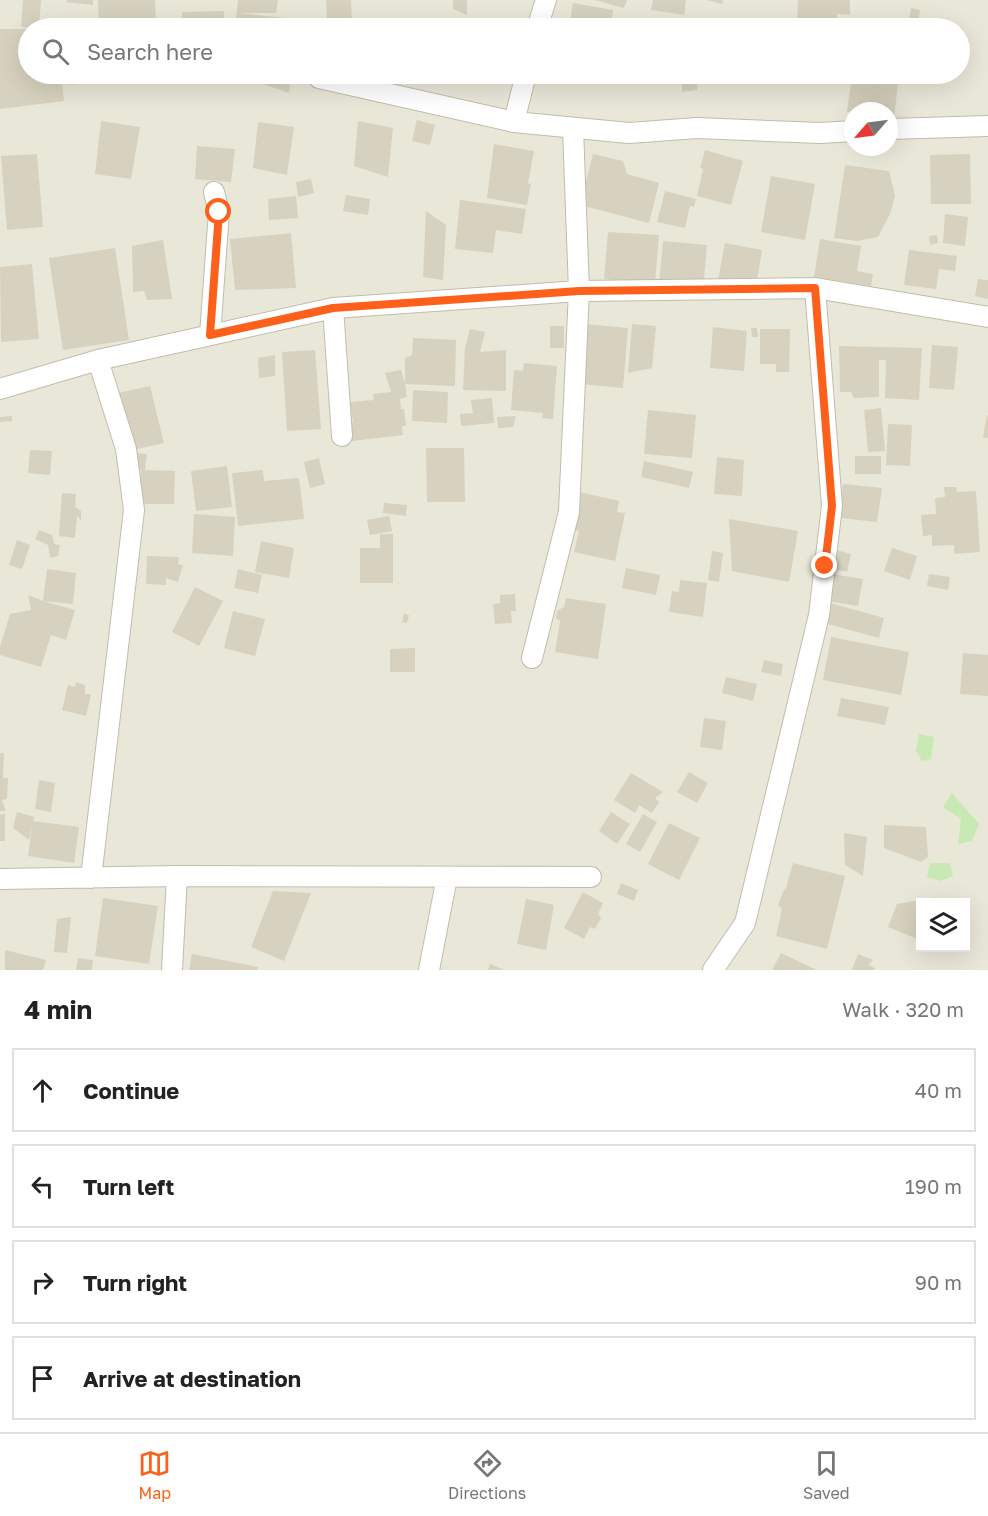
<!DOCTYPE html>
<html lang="en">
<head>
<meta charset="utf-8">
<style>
	body { margin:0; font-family:"Golos Text",sans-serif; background:#f2f2f2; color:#222 }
	.controls { position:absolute; right:18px; bottom:18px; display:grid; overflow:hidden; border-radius:0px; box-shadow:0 6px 24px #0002 }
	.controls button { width:54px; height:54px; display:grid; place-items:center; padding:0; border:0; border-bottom:2px solid #e0e0e0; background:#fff; color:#222; font:30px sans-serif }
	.compass { position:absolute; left:844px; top:102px; width:54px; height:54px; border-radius:50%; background:#fff; box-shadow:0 6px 24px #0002; rotate:242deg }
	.stop { position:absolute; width:18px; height:18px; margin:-14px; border:4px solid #fc601a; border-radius:50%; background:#fff }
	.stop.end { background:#fc601a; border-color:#fff; box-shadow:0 2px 6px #0008 }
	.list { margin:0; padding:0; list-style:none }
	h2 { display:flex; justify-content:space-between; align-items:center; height:78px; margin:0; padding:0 24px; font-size:26px }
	h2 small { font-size:20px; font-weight:400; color:#767676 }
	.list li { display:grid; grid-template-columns:39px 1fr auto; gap:18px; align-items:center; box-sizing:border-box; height:84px; margin:0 12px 12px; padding:0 12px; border:2px solid #e0e0e0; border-radius:0px }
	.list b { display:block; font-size:22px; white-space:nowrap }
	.list em { font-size:20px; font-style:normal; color:#767676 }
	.icon { flex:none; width:33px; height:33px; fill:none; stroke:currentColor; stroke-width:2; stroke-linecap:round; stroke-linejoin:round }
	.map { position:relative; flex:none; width:988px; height:970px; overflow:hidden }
	.search { position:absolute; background:#fff; box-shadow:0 6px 24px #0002; left:18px; right:18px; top:18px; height:66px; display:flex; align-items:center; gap:15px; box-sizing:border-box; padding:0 21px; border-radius:33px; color:#767676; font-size:22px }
	.sheet { height:462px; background:#fff }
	nav { display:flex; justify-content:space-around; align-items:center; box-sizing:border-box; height:84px; border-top:2px solid #e0e0e0; background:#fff; font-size:16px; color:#767676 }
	nav a { display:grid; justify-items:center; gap:3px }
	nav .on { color:#fc601a }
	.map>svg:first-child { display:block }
	.residential { fill:#e9e7d8; fill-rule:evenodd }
	.green { fill:#c8e9b3 }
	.building { fill:#d7d2bf }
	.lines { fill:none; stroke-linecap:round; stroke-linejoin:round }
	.street-casing { stroke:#c1bdac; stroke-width:22 }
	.street { stroke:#fff; stroke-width:20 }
	.route { stroke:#fc601a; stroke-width:8 }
</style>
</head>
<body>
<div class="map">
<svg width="988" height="970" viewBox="0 0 988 970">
	<rect width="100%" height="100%" fill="#f5f4ea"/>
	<!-- residential -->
	<path class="residential" d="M0,0h988v970h-988zM28,28h932v46h-932zM853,111h36v36h-36zM920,902h46v46h-46z"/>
	<!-- green -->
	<path class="green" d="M919,734l15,3 -3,22 -9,2 -6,-10z
		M952,793l27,31 -7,17 -14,3 3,-25 -18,-12z
		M930,863h20l3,13 -12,5 -14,-4z"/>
	<!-- building -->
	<path class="building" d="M23,0h18l-2,28 -18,-1z
		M67,0h26v5l-27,-3z
		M98,0h57l1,28h-57z
		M238,0h40l-2,13h-38l58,6 -1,9h-60z
		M326,0h25l1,22 -25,1z
		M453,0h14v15l-14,-6z
		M595,0h32l-3,8z
		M653,0h33l-2,15 -33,-5z
		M707,0h16l-1,4z
		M798,0h52v15l-13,-1v14h-40z
		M573,3l40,7 -2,18h-42z
		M911,8l9,2 -3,18 -9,-2z
		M224,11v17h-42v-16z
		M0,29h28v45h33l3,27 -64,8z
		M67,74h46v6l-44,5z
		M125,74h16l-15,4z
		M235,74h56l-2,19z
		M676,74h22l-1,16 -15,2v-15l-6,-1z
		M852,74h47l-5,44 -5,-1v-6l-42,1z
		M417,120l18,5 -5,20 -18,-4z
		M101,121l39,6 -9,52 -36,-5z
		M358,121l35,7 -5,49 -34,-11z
		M258,122l36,5 -7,48 -34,-7z
		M494,144l40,7 -6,32 3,1 -4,21 -40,-7z
		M197,146l38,3 -4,33 -36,-3z
		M705,150l38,11 -12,44 -34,-9 6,-27 -3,-1z
		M37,154l6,73 -36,3 -6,-74z
		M593,154l30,7 4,13 32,9 -10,40 -69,-18z
		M970,154l1,50h-40l-1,-49z
		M845,165l44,6 6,25 -5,18 -12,23 -21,4 -23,-3z
		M771,176l44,8 -10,56 -44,-8z
		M311,179l3,14 -16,4 -2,-15z
		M665,191l31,8 -2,8 -4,-1 -5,22 -28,-6z
		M346,195l24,4 -2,16 -25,-4z
		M296,196l2,22 -29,2 -1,-21z
		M460,200l66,9 -4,25 -26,-4 -3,23 -38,-4z
		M426,211l20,14 -3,55 -20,-3z
		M945,214l23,3 -3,29 -22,-3z
		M608,232l51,3 -4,48 -51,-4z
		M291,233l5,55 -61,2 -5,-51z
		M937,235l1,8 -8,2 -1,-9z
		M820,239l41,7 -4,25 16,3 -2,12 -57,-9z
		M163,240l9,59 -25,1 -3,-9 -11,1 -1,-46z
		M663,241l44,4 -4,45 -44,-5z
		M725,243l37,7 -6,37 -38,-7z
		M115,248l14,92 -66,10 -14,-92z
		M909,250l48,6 -2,15 -16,-2 -3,20 -32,-4z
		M32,264l7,75 -38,3 -1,-75z
		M978,279l10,1v19l-13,-3z
		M585,324l43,4 -5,60 -42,-4z
		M632,324l24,2 -4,42 -24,5z
		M550,326h14v22h-14z
		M713,327l34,4 -3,40 -34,-3z
		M751,328h6l1,9h-6z
		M470,329l15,3 -5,20 26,-2v41l-43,-1 2,-42z
		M760,329h30l-1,43h-13v-8h-16z
		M413,338l43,2 -1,46 -50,-2 2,13 -7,2 1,10h3l2,17h-4l1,9 -59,7 -3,-18 12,-1 -3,-21 24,-2 -1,-6 18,-2 -6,-19 16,-3 4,14v-26l7,-3z
		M932,345l26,2 -4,43 -25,-2z
		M839,346l83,2 -3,52 -34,-2 1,-38h-7v37l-25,1 -3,-6h-11z
		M315,350l6,79 -34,2 -5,-79z
		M275,355v21l-16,2 -1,-20z
		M524,363l33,3 -4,53 -11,-1 1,-5 -32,-3 3,-40 9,1z
		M150,386l14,57 -32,7 -14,-57z
		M413,390l35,2 -1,31 -35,-2z
		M492,398l2,25 -33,3 -1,-12 13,-1 -2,-13z
		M881,408l4,43 -17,1 -4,-42z
		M648,410l48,5 -4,43 -48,-4z
		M987,415l1,1v22l-5,-1z
		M12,416v5l-12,1v-5z
		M516,416l-3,11 -15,1 -1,-11z
		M888,424l24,1 -2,41 -24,-1z
		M426,448h38l1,54h-38z
		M30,450l22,1 -2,24 -22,-2z
		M136,453l11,1 -2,16 30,1 -1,33h-34l1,-34 -7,1z
		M855,456h26v18h-26z
		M717,457l27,3 -2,36 -28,-2z
		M319,458l6,26 -15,4 -6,-26z
		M644,461l49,11 -4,16 -48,-11z
		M227,466l5,41 -36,4 -5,-40z
		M263,470l1,11 35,-3 5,41 -66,7 -6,-53z
		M843,484l39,4 -5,34 -37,-4z
		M944,487h12l1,5 19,-1 4,61 -26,2v-9l-22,1v-11l-9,1 -2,-21 15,-1 -1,-16 10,-1z
		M579,492l40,9 -2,11 8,1 -10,48 -41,-9 5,-21 -9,-2z
		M62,493l14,1 -1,13 6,4v10l-4,-6 -2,23 -16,-2z
		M384,503l23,2 -1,11 -23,-3z
		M194,514l41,3 -2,39 -41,-3z
		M389,516l3,15 -22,4 -3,-15z
		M729,519l69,12 -9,51 -57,-11z
		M39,530l13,5 2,9 6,1 -2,11 -8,2 -2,-13 -13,-6z
		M380,534h13v49h-33v-35h20z
		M17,540l13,5 -8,24 -13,-4z
		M261,541l33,7 -5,30 -34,-6z
		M829,548l22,6 -4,18 -22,-5z
		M892,548l25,8 -7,24 -26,-9z
		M712,551l11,2 -4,29 -11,-2z
		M147,556l32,1 -1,7 5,1 -5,17 -12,-4v7l-20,-1z
		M626,568l34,7 -4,20 -34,-7z
		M47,569l29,4 -3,31 -30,-3 32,9 -9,30 -15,-5 -10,32 -41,-12v-8l10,-33 21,-4 -3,-15 15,6z
		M238,569l24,6 -4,18 -24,-5z
		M832,574l31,5 -5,27 -31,-5z
		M929,574l21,3 -2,13 -21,-4z
		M680,580l27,3 -4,34 -34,-5 3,-21 7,1z
		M195,587l28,14 -24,45 -27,-14z
		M515,594l1,17h-5l1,12 -17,1 -2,-20 7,-1v-8z
		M566,598l40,6 -8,55 -43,-7 5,-31 -4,-3 1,-7 7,-4z
		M830,603l54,15 -5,20 -55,-15z
		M233,611l32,8 -10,37 -31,-8z
		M404,614l5,1 -2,8 -5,-1z
		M831,637l78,15 -8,43 -78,-15z
		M415,648v24h-25v-23z
		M963,653l25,2v41l-28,-2z
		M764,660l19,4 -2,12 -20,-4z
		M726,677l31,7 -4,17 -31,-8z
		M76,682l9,3v9h6l-5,22 -24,-6 6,-25 7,2z
		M841,698l48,9 -4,18 -48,-9z
		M704,718l22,3 -4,29 -22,-3z
		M0,753h4l-1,25h5l-1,21 -5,1 4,11h-6z
		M689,772l19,11 -11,20 -20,-11z
		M631,773l32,19 -8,6 4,4 -7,11 -13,-8 -4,8 -21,-13z
		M39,780l16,3 -4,29 -16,-3z
		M17,812l18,5 -2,4 46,6 -5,36 -46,-7 4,-30 -3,14 -16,-12z
		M611,812l19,12 -13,20 -18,-13z
		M0,814h5v27h-5z
		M643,814l14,8 -17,30 -14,-8z
		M669,823l31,15 -21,42 -31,-16z
		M884,825l42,2 2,30 -7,5 -37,-14z
		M844,833l23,4 -4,39 -18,-11z
		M793,863l52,13 -18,73 -51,-13 6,-27 -4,-4 6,-15 2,-2z
		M621,883l17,7 -4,11 -17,-7z
		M273,891l38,2 -27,68 -33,-14z
		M583,892l20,11 -5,11 3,4 -6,11 -5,-2 -6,12 -20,-11z
		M937,897l-2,5h-15v38l-32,-13 9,-23z
		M103,898l55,8 -9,58 -54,-8z
		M526,899l28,6 -8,45 -29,-6z
		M71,917l-4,36 -13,-1 3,-33z
		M5,950l41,10 -3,10h-38z
		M781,953l36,17h-45z
		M192,954l66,13 -1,3h-68z
		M858,954l15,6 -5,5 7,3 -1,2h-22z
		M78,958l15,2 -1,10h-16z
		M490,964l15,6h-17z"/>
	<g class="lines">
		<!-- street casing -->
		<g class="street-casing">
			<path id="street" d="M537,28l9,-28
				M526,74l-12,48 115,11 68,-5 123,5 33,-2
				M319,78l195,44
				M889,129l99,-3
				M333,308l9,128
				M210,335l9,-123 -5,-20
				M0,389l98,-29 235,-52 246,-17 236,-3 173,29
				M532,658l37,-146 10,-221 -6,-163
				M91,878l43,-368 -8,-61 -28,-89
				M0,879l177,-3 414,1
				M172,970l5,-94
				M429,970l18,-93
				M713,970l32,-47 74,-308 13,-109 -17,-218"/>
		</g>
		<!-- street -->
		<use href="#street" class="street"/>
	</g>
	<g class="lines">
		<!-- route -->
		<path class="route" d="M219,212l-9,123 123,-27 246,-17 236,-3 17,218 -7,60"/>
	</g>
</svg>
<div class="controls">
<button><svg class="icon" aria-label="layers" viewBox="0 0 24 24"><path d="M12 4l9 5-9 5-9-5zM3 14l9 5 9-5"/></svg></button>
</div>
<svg class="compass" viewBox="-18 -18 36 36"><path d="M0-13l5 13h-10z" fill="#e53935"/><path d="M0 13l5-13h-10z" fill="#767676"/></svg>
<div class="stop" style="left:219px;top:212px"></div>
<div class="stop end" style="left:825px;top:566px"></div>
<div class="search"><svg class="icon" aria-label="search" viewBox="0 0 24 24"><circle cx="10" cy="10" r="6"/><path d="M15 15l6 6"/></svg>Search here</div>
</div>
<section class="sheet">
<h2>4 min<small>Walk · 320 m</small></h2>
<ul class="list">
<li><svg class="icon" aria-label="ahead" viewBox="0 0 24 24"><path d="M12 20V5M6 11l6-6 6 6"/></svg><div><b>Continue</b></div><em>40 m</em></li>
<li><svg class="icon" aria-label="left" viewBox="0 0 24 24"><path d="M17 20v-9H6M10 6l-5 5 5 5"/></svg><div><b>Turn left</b></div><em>190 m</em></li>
<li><svg class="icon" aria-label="right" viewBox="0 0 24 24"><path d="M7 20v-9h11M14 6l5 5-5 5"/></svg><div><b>Turn right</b></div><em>90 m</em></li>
<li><svg class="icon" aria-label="arrive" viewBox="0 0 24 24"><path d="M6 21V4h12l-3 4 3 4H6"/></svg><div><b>Arrive at destination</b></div></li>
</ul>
</section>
<nav>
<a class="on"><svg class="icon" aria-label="map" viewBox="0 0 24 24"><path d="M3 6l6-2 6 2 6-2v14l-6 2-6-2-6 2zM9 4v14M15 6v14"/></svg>Map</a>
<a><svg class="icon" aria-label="directions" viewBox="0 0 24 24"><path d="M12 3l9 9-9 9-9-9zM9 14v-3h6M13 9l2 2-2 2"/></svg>Directions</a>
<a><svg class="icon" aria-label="saved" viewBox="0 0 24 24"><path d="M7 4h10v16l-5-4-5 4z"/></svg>Saved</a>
</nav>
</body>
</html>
